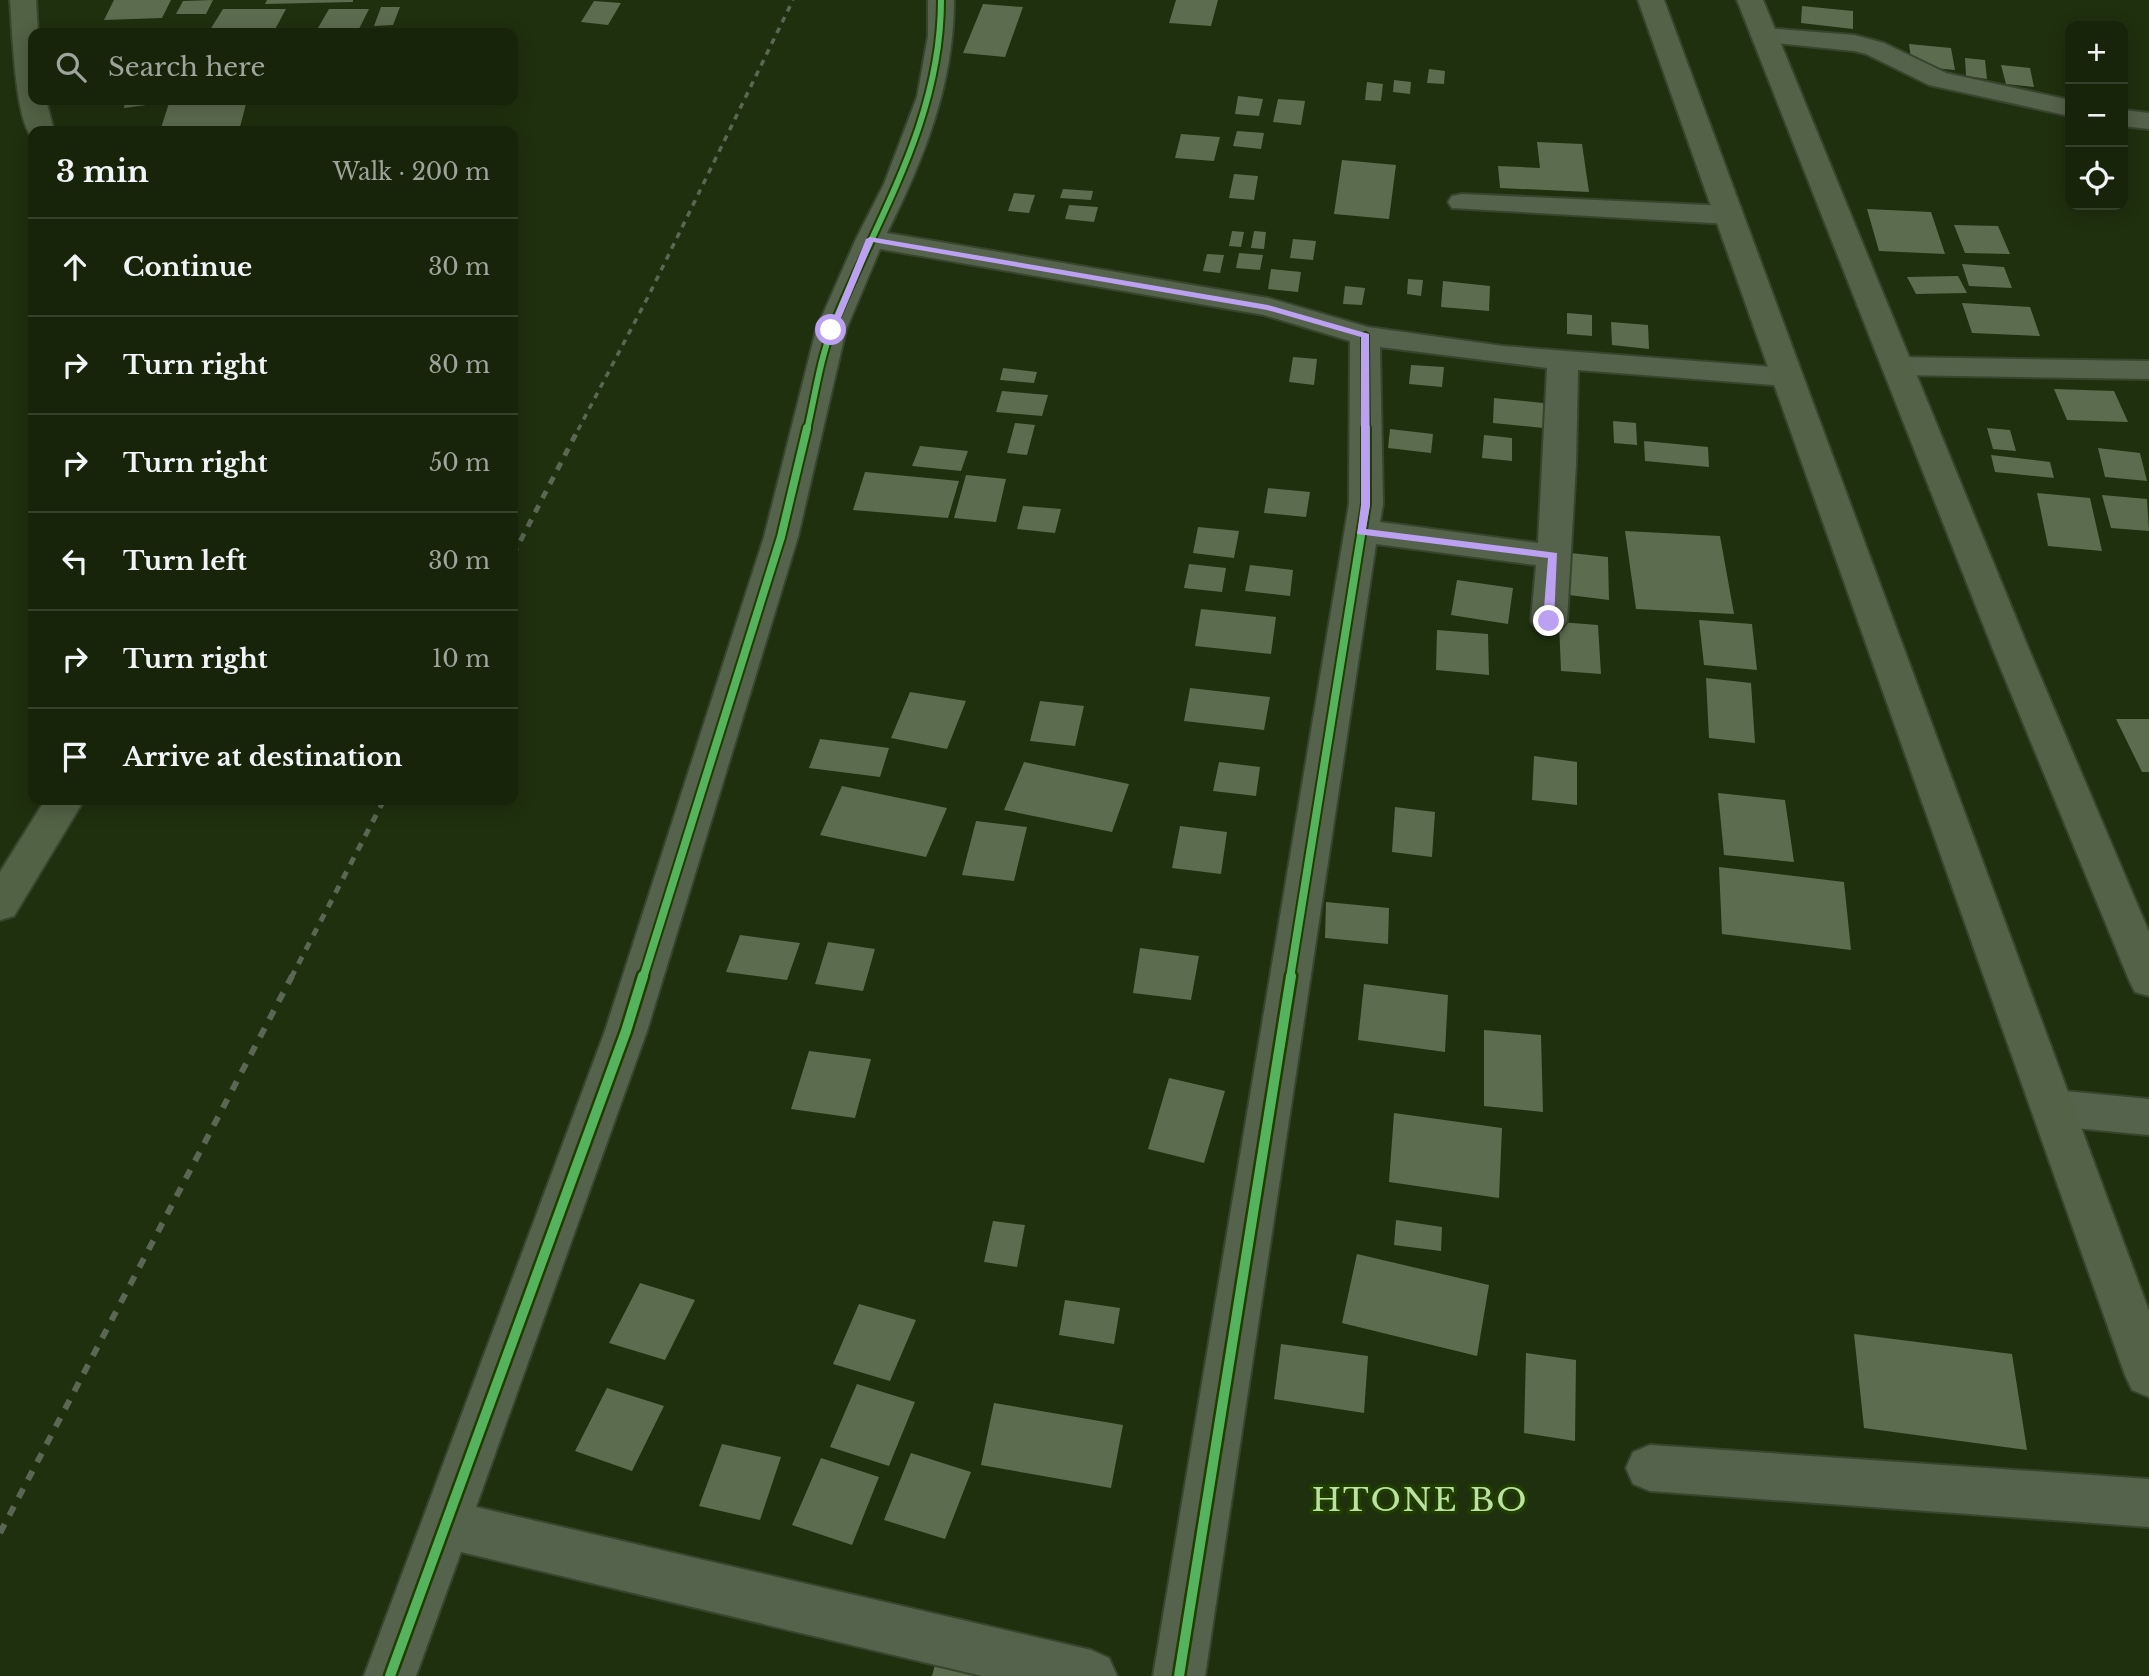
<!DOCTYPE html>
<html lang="en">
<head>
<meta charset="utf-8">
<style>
	body { margin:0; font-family:"Libre Baskerville",serif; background:#202c13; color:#f1f3f6 }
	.controls { position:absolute; right:21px; top:21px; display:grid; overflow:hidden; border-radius:14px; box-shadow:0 4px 18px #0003 }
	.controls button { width:63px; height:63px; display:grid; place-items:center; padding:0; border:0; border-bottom:2px solid #36412b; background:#17240a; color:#f1f3f6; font:35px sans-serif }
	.stop { position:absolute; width:21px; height:21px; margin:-16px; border:5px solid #bca0f2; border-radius:50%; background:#fff }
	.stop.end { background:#bca0f2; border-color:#fff; box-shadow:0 2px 7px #0008 }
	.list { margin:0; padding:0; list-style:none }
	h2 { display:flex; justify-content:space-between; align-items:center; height:91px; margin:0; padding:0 28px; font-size:30px }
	h2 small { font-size:23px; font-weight:400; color:#9ea49c }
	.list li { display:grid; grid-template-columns:46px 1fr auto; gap:21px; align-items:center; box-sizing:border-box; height:98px; padding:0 28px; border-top:2px solid #36412b }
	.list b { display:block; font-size:26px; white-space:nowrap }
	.list em { font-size:23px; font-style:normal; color:#9ea49c }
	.icon { flex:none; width:38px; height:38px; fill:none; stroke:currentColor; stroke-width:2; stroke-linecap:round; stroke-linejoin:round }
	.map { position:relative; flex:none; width:2149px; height:1676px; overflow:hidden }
	.search { position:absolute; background:#17240a; box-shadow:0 4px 18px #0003; left:28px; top:28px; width:490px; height:77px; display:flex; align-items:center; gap:18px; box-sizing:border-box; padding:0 24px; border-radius:14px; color:#9ea49c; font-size:26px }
	.panel { position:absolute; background:#17240a; box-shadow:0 4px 18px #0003; left:28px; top:126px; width:490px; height:679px; border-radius:14px }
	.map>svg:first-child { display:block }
	.building { fill:#5c6c4f }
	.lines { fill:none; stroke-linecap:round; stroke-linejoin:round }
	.minor-casing { stroke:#38452d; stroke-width:4 }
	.major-casing { stroke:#38452d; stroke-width:4 }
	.highway-casing { stroke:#38452d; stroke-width:4 }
	.minor { fill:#55624c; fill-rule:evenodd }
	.major { fill:#546247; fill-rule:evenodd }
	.highway { fill:#526244; fill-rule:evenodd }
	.rail-far2 { stroke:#5b6752; stroke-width:3.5; stroke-dasharray:6 6; stroke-linecap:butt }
	.rail-far1 { stroke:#5b6752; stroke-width:5; stroke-dasharray:8 8; stroke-linecap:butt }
	.rail { stroke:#5b6752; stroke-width:6; stroke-dasharray:10 10; stroke-linecap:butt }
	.cycleway-far2-casing { stroke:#1f3e00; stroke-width:10 }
	.cycleway-far1-casing { stroke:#1f3e00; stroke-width:12 }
	.cycleway-casing { stroke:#1f3e00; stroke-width:15 }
	.cycleway-far2 { stroke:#56b35d; stroke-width:6 }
	.cycleway-far1 { stroke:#56b35d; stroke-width:8 }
	.cycleway { stroke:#56b35d; stroke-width:10 }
	.route { fill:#bca0f2 }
	.labels { text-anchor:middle; stroke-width:7; stroke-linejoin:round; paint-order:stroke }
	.near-quarter-label { font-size:32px; letter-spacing:2px; fill:#bbe2a3; stroke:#1f3e00 }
</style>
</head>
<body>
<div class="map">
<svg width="2149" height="1676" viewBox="0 0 2149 1676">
	<rect width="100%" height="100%" fill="#1f300e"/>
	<!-- building -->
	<path class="building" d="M114,0h57l-9,18 -58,2z
		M213,0l-7,14h-30l7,-13z
		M267,0h86v2l-88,2z
		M1176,0h42l-7,26 -42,-3z
		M594,1l27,2 -13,22 -27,-3z
		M983,4l40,3 -18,50 -42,-4z
		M1802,6l51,5v18l-52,-6z
		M381,7h19l-7,18 -19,1z
		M223,9h63l-13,24h-65z
		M329,9h40l-12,24h-42z
		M1909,44l42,4 4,22 -43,-4z
		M1965,58l20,2 2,19 -21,-3z
		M2001,65l29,3 4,19 -28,-3z
		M1429,69l16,2 -1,13 -17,-1z
		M1394,80l17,2 -1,12 -17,-2z
		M1367,82l16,2 -2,17 -16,-1z
		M1238,96l25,3 -4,17 -24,-2z
		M1278,99l27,2 -4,24 -28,-3z
		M125,100h30l-1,4 -30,4z
		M170,100h77l-8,31h-79z
		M1237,131l27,2 -3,16 -28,-3z
		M1181,134l39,3 -6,24 -39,-3z
		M1537,142l45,2 7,48 -89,-4 -2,-22 42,2z
		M1342,160l54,5 -7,54 -55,-5z
		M1234,174l24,2 -4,24 -25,-2z
		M1063,189l30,2 -2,9 -31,-2z
		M1014,193l21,2 -6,18 -21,-2z
		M1069,205l29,2 -4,15 -29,-3z
		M1867,209l64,3 14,42 -66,-3z
		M1954,225l44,1 12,28 -45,-1z
		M1232,231l12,1 -3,15 -12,-1z
		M1254,231l12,1 -2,17 -13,-1z
		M1293,239l23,2 -3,19 -23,-2z
		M1239,253l24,2 -3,15 -24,-2z
		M1207,254l17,1 -4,18 -17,-2z
		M1962,264l42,3 8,21 -43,-2z
		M1271,269l30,3 -3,20 -30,-3z
		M1958,276l9,17 -51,1 -9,-17z
		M1408,279l15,1 -2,16 -14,-2z
		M1443,281l47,5 -1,25 -48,-4z
		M1345,286l20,2 -3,17 -19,-1z
		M1962,303l68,4 10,29 -68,-3z
		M1567,313l25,2v21l-25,-2z
		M1611,322l37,3 1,24 -37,-4z
		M1293,357l24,2 -3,26 -25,-3z
		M1411,365l33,2 -2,20 -33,-3z
		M1003,368l34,4 -3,11 -34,-3z
		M2054,389l60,2 14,31 -61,-2z
		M1002,391l46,4 -6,21 -46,-4z
		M1494,398l49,5v25l-50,-5z
		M1613,421l23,2 1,22 -23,-2z
		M1015,423l20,2 -8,30 -20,-2z
		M1987,428l23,2 6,21 -23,-2z
		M1390,429l43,5 -2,19 -43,-5z
		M1484,435l28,3v23l-30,-3z
		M1644,441l64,6 1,20 -64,-6z
		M920,446l48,5 -7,20 -49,-5z
		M2098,448l42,5 7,28 -42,-4z
		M1991,455l59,7 4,16 -59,-6z
		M865,472l94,9 -11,37 -95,-8z
		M966,475l40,4 -10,43 -42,-4z
		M1268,488l42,4 -4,25 -42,-4z
		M2037,493l53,5 12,53 -54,-5z
		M2102,495l45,4 2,32 -38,-3z
		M1023,506l38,3 -6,24 -38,-4z
		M1198,527l41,4 -5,27 -41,-5z
		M1625,531l95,5 14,78 -98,-5z
		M1561,552l47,5 1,43 -48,-6z
		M1189,564l37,4 -4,24 -38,-4z
		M1250,565l43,5 -3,26 -45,-5z
		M1457,580l56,8 -5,36 -57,-9z
		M1201,609l75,8 -5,37 -76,-8z
		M1699,620l53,4 5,46 -53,-5z
		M1559,622l39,3 3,49 -40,-3z
		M1437,630l51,4 1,41 -53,-5z
		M1706,678l45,5 4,60 -46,-5z
		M1190,688l80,9 -6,33 -80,-9z
		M910,692l56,9 -19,48 -56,-11z
		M1040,701l44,5 -9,40 -45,-5z
		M2116,719h33v53h-7z
		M820,739l69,9 -9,29 -71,-9z
		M1534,756l43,6v43l-45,-5z
		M1024,762l105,22 -17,48 -108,-22z
		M1219,762l41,5 -4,29 -43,-5z
		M842,786l105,22 -21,49 -106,-22z
		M1718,793l67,7 9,62 -70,-7z
		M1395,807l40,5 -3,45 -40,-5z
		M976,821l51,6 -13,54 -52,-6z
		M1180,826l47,6 -6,42 -49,-6z
		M1719,867l125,15 7,68 -129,-16z
		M1326,902l63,6 -1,36 -63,-6z
		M740,935l60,8 -13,37 -61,-8z
		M828,942l47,7 -12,42 -48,-7z
		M1140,948l59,8 -8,44 -58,-7z
		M1364,984l84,11 -3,57 -87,-12z
		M1484,1030l57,5 2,77 -59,-6z
		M809,1051l62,8 -16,59 -64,-9z
		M1169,1078l56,13 -21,72 -56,-14z
		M1394,1113l108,15 -3,70 -110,-16z
		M1396,1220l46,7 -1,24 -47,-6z
		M993,1221l32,4 -8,42 -33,-5z
		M1357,1254l132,31 -12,71 -135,-33z
		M640,1283l55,17 -30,60 -56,-17z
		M1065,1300l55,8 -6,36 -55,-9z
		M859,1304l57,16 -26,61 -57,-17z
		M1854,1334l158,20 15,96 -163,-22z
		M1281,1344l87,12 -4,57 -90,-14z
		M1526,1353l50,7 -1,81 -51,-8z
		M857,1384l58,18 -26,64 -59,-19z
		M607,1388l57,18 -32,65 -57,-20z
		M994,1403l129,22 -12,63 -130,-23z
		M722,1444l59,13 -21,63 -61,-14z
		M911,1453l60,19 -26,67 -61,-19z
		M821,1458l58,19 -27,68 -60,-20z
		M939,1649l60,27h-67z"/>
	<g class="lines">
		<!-- minor casing -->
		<g class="minor-casing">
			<path id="minor" d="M928,0h26c0,84 -30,159 -67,233l381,65 100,29 135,19 283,22 11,2 5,7 -5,7 -11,2 -208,-16 -2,94 -9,157 -6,8 -12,4 -12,-4 -6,-8 5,-56 -160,-21 -171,1132h-52l196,-1172 1,-163 -86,-26 -384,-66 -34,81 -48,207 -151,494 -171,476 615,143 18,8 8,18h-135l-521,-124 -45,124h-52l241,-645 159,-494 52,-207 40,-91 28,-55 33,-87 11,-61zM1380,347l167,21 -9,175 -158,-21 3,-18z
				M1764,28l90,7 30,8 62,30 124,27v16l-141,-31 -63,-31 -12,-3 -99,-10 -4,-5 4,-5z
				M2123,110l26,3v16l-26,-3z
				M1462,194l267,12 10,3 4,6 -4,6 -10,3 -277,-16 -4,-6 4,-6z
				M1898,357l251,4v18l-251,-4 -11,-2 -4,-7 4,-7z
				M2054,1090l95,9v36l-95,-9 -15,-5 -6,-13 6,-13z
				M1650,1445l499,34v48l-499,-36 -17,-7 -7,-16 7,-16z"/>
		</g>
		<!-- major casing -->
		<g class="major-casing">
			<path id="major" d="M1638,0h26l485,1311v86l-17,-7 -7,-15z
				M1737,0h26l267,652 119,280v64l-14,-4 -6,-12 -135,-328z"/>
		</g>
		<!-- highway casing -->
		<g class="highway-casing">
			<path id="highway" d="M10,0h26l2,33h-5v67h13l8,31h-21v6c-18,-12 -21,-112 -23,-137z
				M45,800h39l-70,116 -14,4v-48z"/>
		</g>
		<!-- minor -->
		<use href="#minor" class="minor"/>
		<!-- major -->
		<use href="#major" class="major"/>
		<!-- highway -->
		<use href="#highway" class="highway"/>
		<!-- rail-far2 -->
		<path class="rail-far2" d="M578,430l71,-135 144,-295"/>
		<!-- rail-far1 -->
		<path class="rail-far1" d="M513,555l66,-127
			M291,978l93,-178"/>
		<!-- rail -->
		<path class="rail" d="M0,1533l292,-557"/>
		<!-- cycleway-far2 casing -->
		<g class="cycleway-far2-casing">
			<path id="cycleway-far2" d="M1365,336l1,94
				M807,430c8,-34 13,-71 26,-104 44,-109 108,-204 108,-326"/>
		</g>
		<!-- cycleway-far1 casing -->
		<g class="cycleway-far1-casing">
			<path id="cycleway-far1" d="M643,978l138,-441 26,-109
				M1290,978l76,-474v-76"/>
		</g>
		<!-- cycleway casing -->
		<g class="cycleway-casing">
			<path id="cycleway" d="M390,1676l236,-645 17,-55
				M1179,1676l112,-700"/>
		</g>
		<!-- cycleway-far2 -->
		<use href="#cycleway-far2" class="cycleway-far2"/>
		<!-- cycleway-far1 -->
		<use href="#cycleway-far1" class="cycleway-far1"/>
		<!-- cycleway -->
		<use href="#cycleway" class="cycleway"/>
	</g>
	<!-- route -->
	<path class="route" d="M870,237l398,68 101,29 1,171 -4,24 191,24 -3,68 -5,3 -6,-3 5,-63 -191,-24 4,-29v-168l-94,-27 -394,-68 -37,88 -8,2 38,-93z"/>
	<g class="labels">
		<!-- near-quarter labels -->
		<g class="near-quarter-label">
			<text x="1420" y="1511">HTONE BO</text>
		</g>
	</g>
</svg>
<div class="controls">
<button>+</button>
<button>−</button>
<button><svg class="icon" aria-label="locate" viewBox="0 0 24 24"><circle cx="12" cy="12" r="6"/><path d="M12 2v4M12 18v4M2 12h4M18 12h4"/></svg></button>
</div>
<div class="stop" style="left:831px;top:330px"></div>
<div class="stop end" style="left:1549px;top:621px"></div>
<div class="search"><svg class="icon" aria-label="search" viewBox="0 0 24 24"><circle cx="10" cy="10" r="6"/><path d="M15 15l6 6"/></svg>Search here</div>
<section class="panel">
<h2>3 min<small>Walk · 200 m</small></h2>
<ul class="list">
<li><svg class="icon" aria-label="ahead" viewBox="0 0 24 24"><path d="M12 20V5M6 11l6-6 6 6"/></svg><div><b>Continue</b></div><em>30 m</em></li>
<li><svg class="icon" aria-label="right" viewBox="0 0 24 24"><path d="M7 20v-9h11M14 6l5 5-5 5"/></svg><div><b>Turn right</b></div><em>80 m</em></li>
<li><svg class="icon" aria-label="right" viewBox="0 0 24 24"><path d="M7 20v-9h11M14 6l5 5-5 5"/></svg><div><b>Turn right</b></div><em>50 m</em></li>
<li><svg class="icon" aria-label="left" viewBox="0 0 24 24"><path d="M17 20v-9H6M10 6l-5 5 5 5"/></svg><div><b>Turn left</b></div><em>30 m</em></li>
<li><svg class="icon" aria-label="right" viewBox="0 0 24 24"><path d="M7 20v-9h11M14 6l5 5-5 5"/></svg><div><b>Turn right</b></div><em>10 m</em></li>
<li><svg class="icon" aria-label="arrive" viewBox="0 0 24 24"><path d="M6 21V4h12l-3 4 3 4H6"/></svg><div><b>Arrive at destination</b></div></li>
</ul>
</section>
</div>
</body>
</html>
